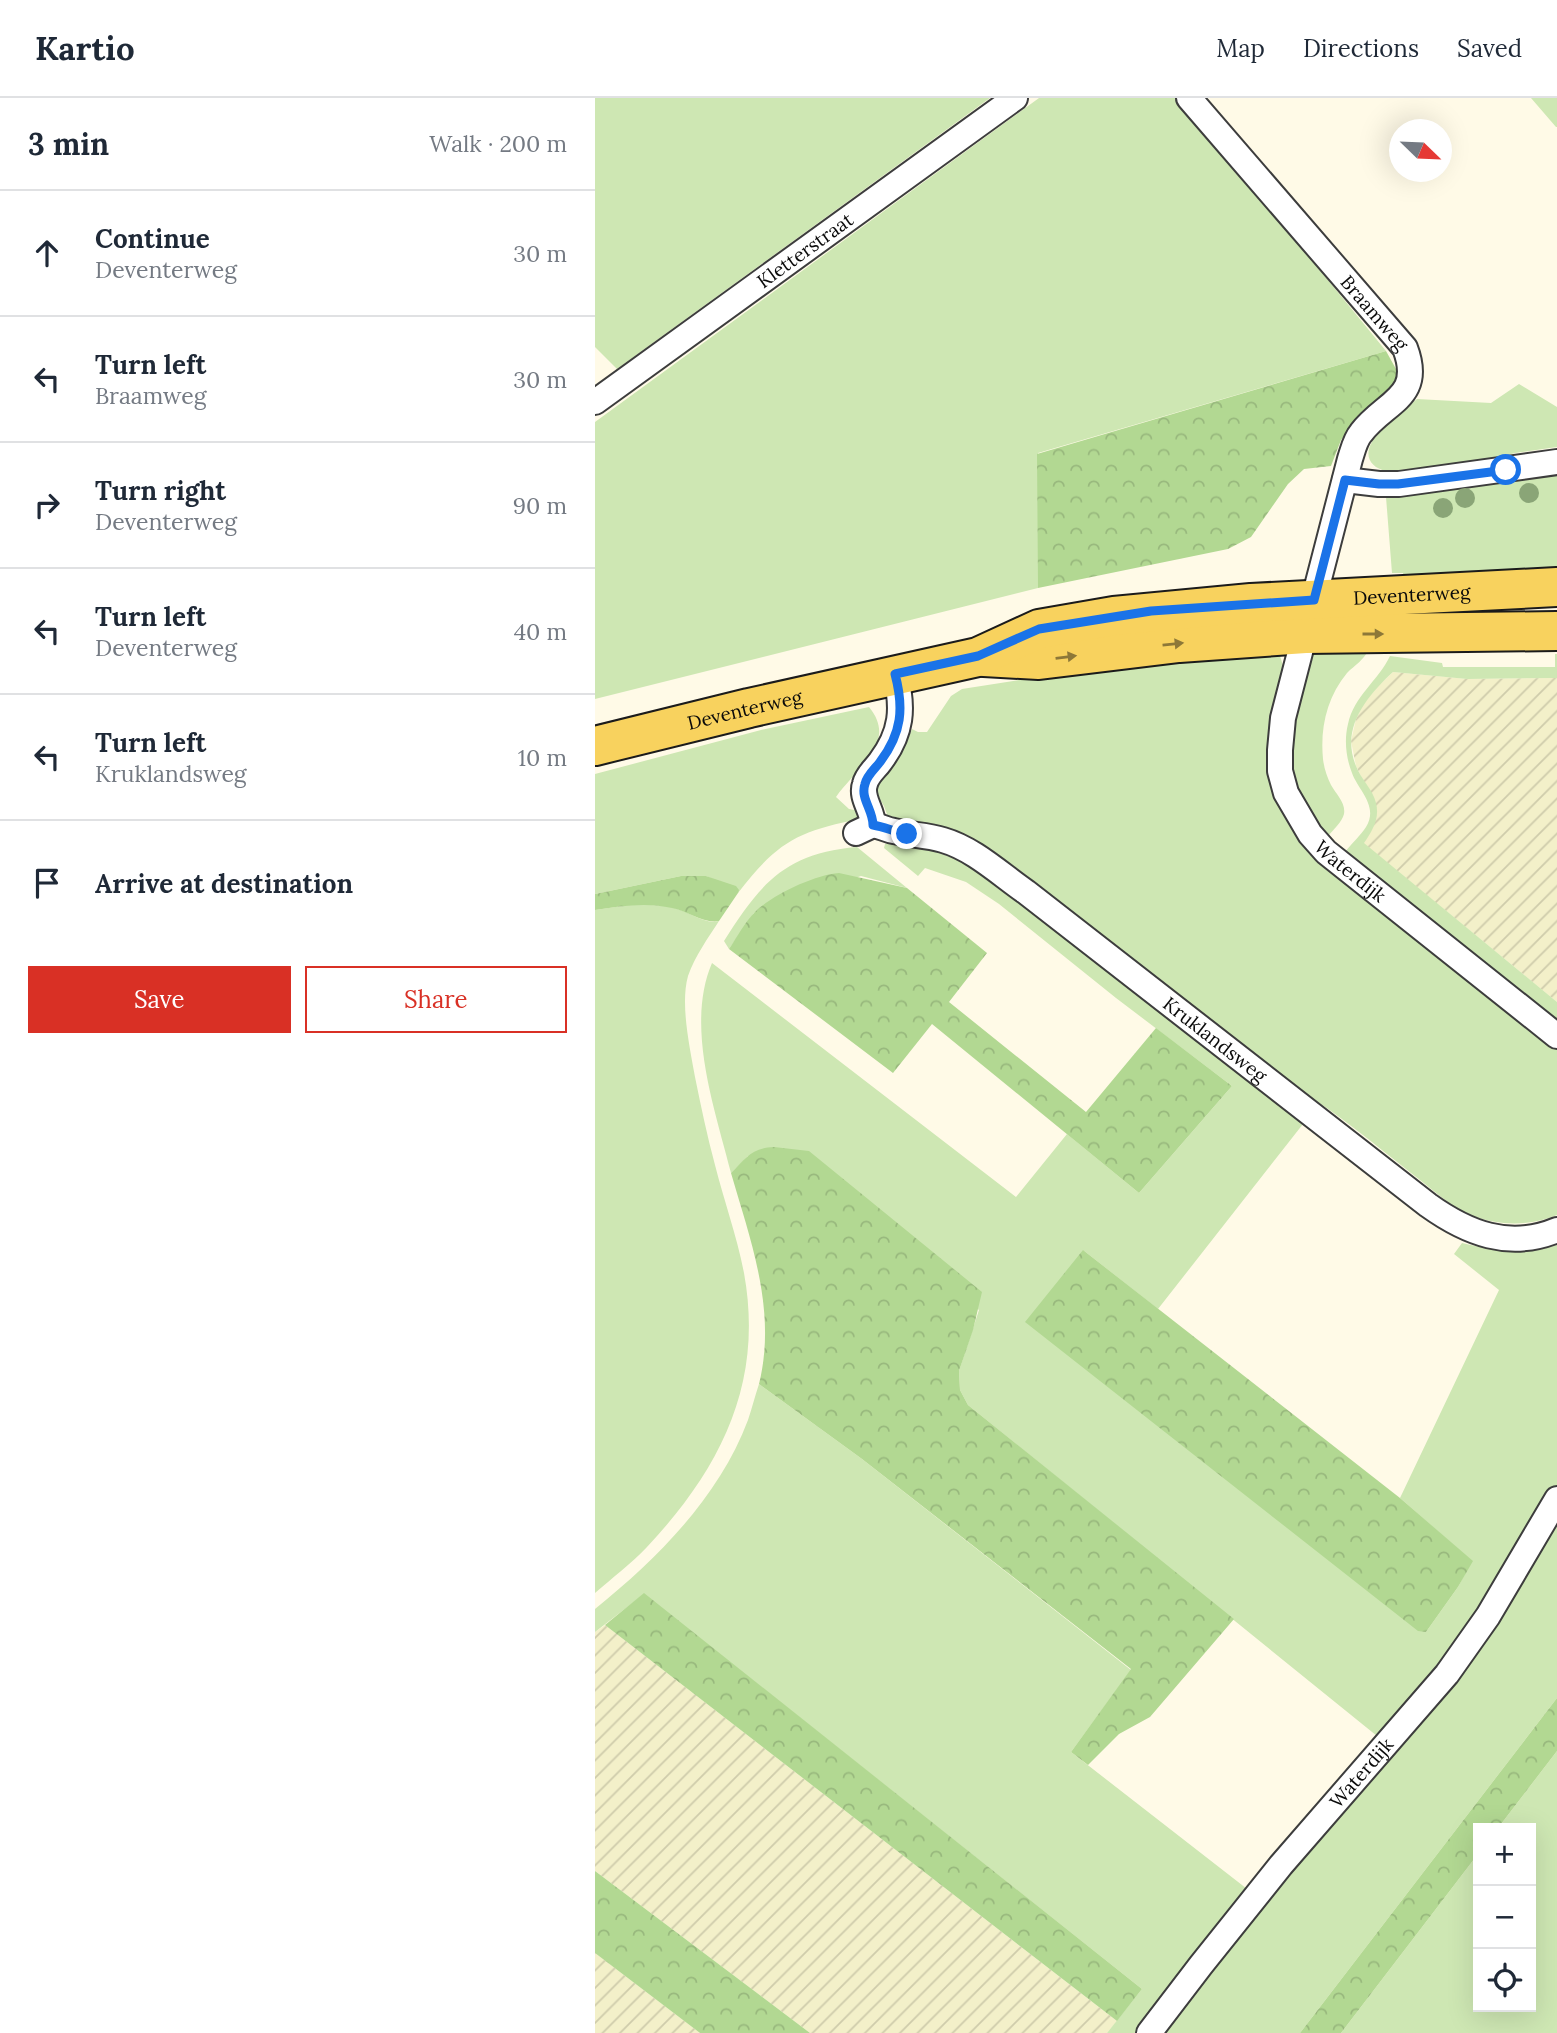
<!DOCTYPE html>
<html lang="en">
<head>
<meta charset="utf-8">
<style>
	body { margin:0; font-family:Lora,serif; background:#f6f6f7; color:#1f2937 }
	.controls { position:absolute; right:21px; bottom:21px; display:grid; overflow:hidden; border-radius:0px; box-shadow:0 7px 28px #0002 }
	.controls button { width:63px; height:63px; display:grid; place-items:center; padding:0; border:0; border-bottom:2px solid #e0e1e3; background:#fff; color:#1f2937; font:35px sans-serif }
	.compass { position:absolute; left:794px; top:21px; width:63px; height:63px; border-radius:50%; background:#fff; box-shadow:0 7px 28px #0002; rotate:113deg }
	.stop { position:absolute; width:21px; height:21px; margin:-16px; border:5px solid #1a73e8; border-radius:50%; background:#fff }
	.stop.end { background:#1a73e8; border-color:#fff; box-shadow:0 2px 7px #0008 }
	.list { margin:0; padding:0; list-style:none }
	h2 { display:flex; justify-content:space-between; align-items:center; height:91px; margin:0; padding:0 28px; font-size:30px }
	h2 small { font-size:23px; font-weight:400; color:#747a83 }
	.list li { display:grid; grid-template-columns:46px 1fr auto; gap:21px; align-items:center; box-sizing:border-box; height:126px; padding:0 28px; border-top:2px solid #e0e1e3 }
	.list b { display:block; font-size:26px; white-space:nowrap }
	.list p { margin:0; font-size:23px; white-space:nowrap; color:#747a83 }
	.list em { font-size:23px; font-style:normal; color:#747a83 }
	.actions { display:flex; gap:14px; padding:21px 28px }
	.actions a { flex:1; padding:16px 0; border:2px solid #d93025; border-radius:0px; text-align:center; font-size:24px; color:#d93025 }
	.actions .main { background:#d93025; color:#fff }
	.icon { flex:none; width:38px; height:38px; fill:none; stroke:currentColor; stroke-width:2; stroke-linecap:round; stroke-linejoin:round }
	.map { position:relative; flex:none; width:962px; height:1935px; overflow:hidden }
	header { display:flex; align-items:center; gap:42px; box-sizing:border-box; height:98px; padding:0 35px; background:#fff; border-bottom:2px solid #e0e1e3 }
	header strong { font-size:33px }
	nav { display:flex; gap:38px; margin-inline-start:auto; font-size:24px }
	main { display:flex }
	aside { flex:1; background:#fff }
	.map>svg:first-child { display:block }
	.farmland { fill:url(#farmland-furrows) }
	.grass { fill:#cee7b3 }
	.forest { fill:url(#forest-crowns) }
	.lines { fill:none; stroke-linecap:round; stroke-linejoin:round }
	.minor-casing { stroke:#3d3d3d; stroke-width:28 }
	.primary-casing { stroke:#1b1b1b; stroke-width:42 }
	.minor { stroke:#fff; stroke-width:24 }
	.primary { stroke:#f8d25e; stroke-width:38 }
	.tree { fill:#8aa577 }
	.oneway { fill:#8d7838 }
	.route { stroke:#1a73e8; stroke-width:9 }
	.labels { text-anchor:middle; stroke-width:7; stroke-linejoin:round; paint-order:stroke }
	.street-label { font-size:19px; fill:#0a0a0a; stroke:#fff }
</style>
</head>
<body>
<header>
<strong>Kartio</strong>
<nav><a>Map</a><a>Directions</a><a>Saved</a></nav>
</header>
<main>
<aside>
<h2>3 min<small>Walk · 200 m</small></h2>
<ul class="list">
<li><svg class="icon" aria-label="ahead" viewBox="0 0 24 24"><path d="M12 20V5M6 11l6-6 6 6"/></svg><div><b>Continue</b><p>Deventerweg</p></div><em>30 m</em></li>
<li><svg class="icon" aria-label="left" viewBox="0 0 24 24"><path d="M17 20v-9H6M10 6l-5 5 5 5"/></svg><div><b>Turn left</b><p>Braamweg</p></div><em>30 m</em></li>
<li><svg class="icon" aria-label="right" viewBox="0 0 24 24"><path d="M7 20v-9h11M14 6l5 5-5 5"/></svg><div><b>Turn right</b><p>Deventerweg</p></div><em>90 m</em></li>
<li><svg class="icon" aria-label="left" viewBox="0 0 24 24"><path d="M17 20v-9H6M10 6l-5 5 5 5"/></svg><div><b>Turn left</b><p>Deventerweg</p></div><em>40 m</em></li>
<li><svg class="icon" aria-label="left" viewBox="0 0 24 24"><path d="M17 20v-9H6M10 6l-5 5 5 5"/></svg><div><b>Turn left</b><p>Kruklandsweg</p></div><em>10 m</em></li>
<li><svg class="icon" aria-label="arrive" viewBox="0 0 24 24"><path d="M6 21V4h12l-3 4 3 4H6"/></svg><div><b>Arrive at destination</b></div></li>
</ul>
<div class="actions"><a class="main">Save</a><a>Share</a></div>
</aside>
<div class="map">
<svg width="962" height="1935" viewBox="0 0 962 1935">
	<defs>
		<pattern id="farmland-furrows" width="10" height="10" patternUnits="userSpaceOnUse" patternTransform="scale(1.75)"><rect width="10" height="10" fill="#f3f0c9"/><path d="M-1 1l2-2M0 10L10 0M9 11l2-2" fill="none" stroke="#cfccab"/></pattern>
		<pattern id="forest-crowns" width="20" height="18" patternUnits="userSpaceOnUse" patternTransform="scale(1.75)"><rect width="20" height="18" fill="#b2d892"/><path d="M2 6a3 3 0 1 1 6 0M12 15a3 3 0 1 1 6 0" fill="none" stroke="#98b87d"/></pattern>
	</defs>
	<rect width="100%" height="100%" fill="#fffae7"/>
	<!-- farmland -->
	<path class="farmland" d="M798,574l74,7 90,-1v324l-194,-159 13,-25 -13,-38 -7,-14 -5,-25 5,-22 8,-17 11,-13z
		M10,1527l512,396 -10,12h-297l-215,-162v-239z
		M0,1855l105,80h-105z"/>
	<!-- grass -->
	<path class="grass" d="M0,0h395l-373,271 -22,-22z
		M444,0h140l207,253 -348,102v135l-443,111v-277z
		M936,0h26v29h-1z
		M924,286l38,23v40l-42,6 -47,12 -82,6c-14,-3 -23,-14 -14,-29 5,-9 35,-35 45,-43l74,4z
		M962,373v102l-152,11 -2,-11h-11l-6,-76 131,-22z
		M720,551h54c-5,11 -14,16 -22,24 -20,24 -27,55 -24,86 1,9 4,18 8,26 5,9 15,18 13,29 -2,8 -11,16 -16,22 -10,-8 -16,-19 -22,-31 -27,-53 -9,-95 4,-149z
		M679,552l6,6 4,13 -12,40 -3,26 51,124 237,190v166c-26,11 -57,11 -84,1 -23,-9 -42,-28 -62,-43 -37,-29 -72,-59 -112,-83l-306,-239 -39,-20 -21,-7 -45,-7 -4,-11 -11,-18 30,-37 9,-22 6,3h9l24,-36 11,-7 116,-18z
		M960,556h2v24l-90,1 -74,-7c-26,24 -53,56 -37,94 5,13 17,24 20,37 4,16 -4,28 -12,40l193,159v21l-212,-171c7,-9 16,-17 21,-25 13,-21 -8,-37 -14,-54 -6,-15 -8,-33 -4,-49 6,-28 30,-43 42,-68l52,7 1,4h112z
		M274,609c30,36 -14,62 -33,90l13,12 11,2v8c-62,12 -83,23 -122,74v-3l-32,-14h-25l-86,18v-120l166,-44z
		M296,745c38,4 58,12 91,29l321,252 -145,185 -75,-59 343,382 32,-45 14,-26 -72,-63 99,-208 -45,-36 8,-11c35,8 61,13 95,2v242l-99,157 -81,92 -409,-331 -8,-15 -1,-19 20,-61 -231,-154 -17,17c-16,-64 -46,-147 -19,-210l304,234 51,-63 72,59 93,-107 -116,-88 -117,-94 -33,-22 -41,-14 -7,8 -34,-28 1,-4z
		M262,749l50,41 -46,-12 -107,37 -25,36 -5,-8c36,-57 61,-88 133,-94z
		M41,806c12,1 24,1 35,3 16,3 33,18 48,14 -11,17 -24,35 -31,55 -8,29 2,72 7,101 6,29 12,59 20,88 9,36 22,71 29,108 20,110 -23,195 -97,274 -16,17 -35,31 -52,46v-683z
		M164,1286l103,75 269,211 -60,82 180,140 -113,141h-31l35,-44 -498,-395 -49,38v-23c63,-51 124,-112 153,-189 4,-12 7,-24 11,-36z
		M962,1416v184l-257,335h-142z
		M962,1653v282h-216l137,-179v153h53v-179h-33z"/>
	<!-- forest -->
	<path class="forest" d="M791,253l15,27 -3,6 -36,28 -21,28 -10,26 -27,3 -16,15 -37,53 -23,12 -190,39 -1,-134z
		M244,775l68,15 80,65 -38,49 137,110 70,-84 76,58 -93,107 -207,-169 -39,49 -164,-124c8,-12 16,-27 26,-37 17,-17 59,-37 84,-39z
		M86,778h25l30,10 3,4 -1,3 -19,28c-15,3 -31,-10 -47,-13 -26,-6 -51,-2 -77,2v-16z
		M179,1049l35,4 173,141 -9,38 -14,41 1,19 8,15 266,214 -84,98 -31,17 -31,31 -17,-13 60,-83 -269,-210 -103,-75c18,-73 -8,-142 -28,-211 15,-15 20,-25 43,-26z
		M488,1152l317,248 73,63 -15,26 -32,45 -8,-1 -393,-309z
		M49,1495l498,396 -25,32 -512,-396z
		M962,1600v53l-59,77h-20v26l-137,179h-41z
		M0,1773l215,162h-110l-105,-80z"/>
	<g class="lines">
		<!-- minor casing -->
		<g class="minor-casing">
			<g id="minor">
				<path id="s1" d="M594,0l216,250c19,50 -20,53 -44,85 -6,7 -8,17 -11,26l-67,259 -3,32v21l6,22 24,41 16,18 231,184"/>
				<path id="s2" d="M0,304l420,-304"/>
				<path d="M750,382l34,4h20l158,-22"/>
				<path id="s3" d="M278,727c8,1 13,5 21,6 16,4 33,4 49,9 31,9 57,34 83,52l402,313c39,28 81,45 129,25"/>
				<path d="M261,735l17,-8c0,-15 -13,-27 -8,-41 2,-9 10,-15 15,-22 22,-29 24,-54 15,-88"/>
				<path id="s4" d="M554,1935l52,-68 80,-100 166,-191 41,-58 69,-117"/>
			</g>
		</g>
		<!-- primary casing -->
		<g class="primary-casing">
			<g id="primary">
				<path d="M389,559l55,3 140,-17 126,-9 252,-3"/>
				<path id="s5" d="M0,648l154,-38 229,-51 61,-28 75,-13 137,-13 306,-16"/>
			</g>
		</g>
		<!-- minor -->
		<use href="#minor" class="minor"/>
		<!-- primary -->
		<use href="#primary" class="primary"/>
	</g>
	<!-- trees -->
	<g class="tree">
		<circle cx="934" cy="395" r="10"/>
		<circle cx="870" cy="400" r="10"/>
		<circle cx="848" cy="410" r="10"/>
	</g>
	<!-- one-way arrows -->
	<defs><path id="oneway-solid" d="M-6-.8H1V-3.2L6.5 0L1 3.2V.8H-6Z" transform="scale(1.75)"/></defs>
	<g class="oneway">
		<use href="#oneway-solid" transform="translate(778 536)"/>
		<use href="#oneway-solid" transform="translate(578 546) rotate(-6)"/>
		<use href="#oneway-solid" transform="translate(471 559) rotate(-7)"/>
	</g>
	<g class="lines">
		<!-- route -->
		<path class="route" d="M312,736c-12,-2 -22,-7 -34,-9 0,-15 -13,-27 -8,-41 2,-9 10,-15 15,-22 22,-29 24,-54 15,-88l83,-18 61,-27 112,-18 163,-11 31,-120 34,4h19l108,-14"/>
	</g>
	<g class="labels">
		<!-- street labels -->
		<g class="street-label">
			<text dy="7" stroke="none"><textPath href="#s2" startOffset="259">Kletterstraat</textPath></text>
			<text dy="7" stroke="none"><textPath href="#s1" startOffset="284">Braamweg</textPath></text>
			<text dy="7" stroke="none"><textPath href="#s5" startOffset="835">Deventerweg</textPath></text>
			<text dy="7" stroke="none"><textPath href="#s5" startOffset="154">Deventerweg</textPath></text>
			<text dy="7" stroke="none"><textPath href="#s1" startOffset="910">Waterdijk</textPath></text>
			<text dy="7" stroke="none"><textPath href="#s3" startOffset="410">Kruklandsweg</textPath></text>
			<text dy="7" stroke="none"><textPath href="#s4" startOffset="336">Waterdijk</textPath></text>
		</g>
	</g>
</svg>
<div class="controls">
<button>+</button>
<button>−</button>
<button><svg class="icon" aria-label="locate" viewBox="0 0 24 24"><circle cx="12" cy="12" r="6"/><path d="M12 2v4M12 18v4M2 12h4M18 12h4"/></svg></button>
</div>
<svg class="compass" viewBox="-18 -18 36 36"><path d="M0-13l5 13h-10z" fill="#e53935"/><path d="M0 13l5-13h-10z" fill="#747a83"/></svg>
<div class="stop" style="left:911px;top:372px"></div>
<div class="stop end" style="left:312px;top:736px"></div>
</div>
</main>
</body>
</html>
